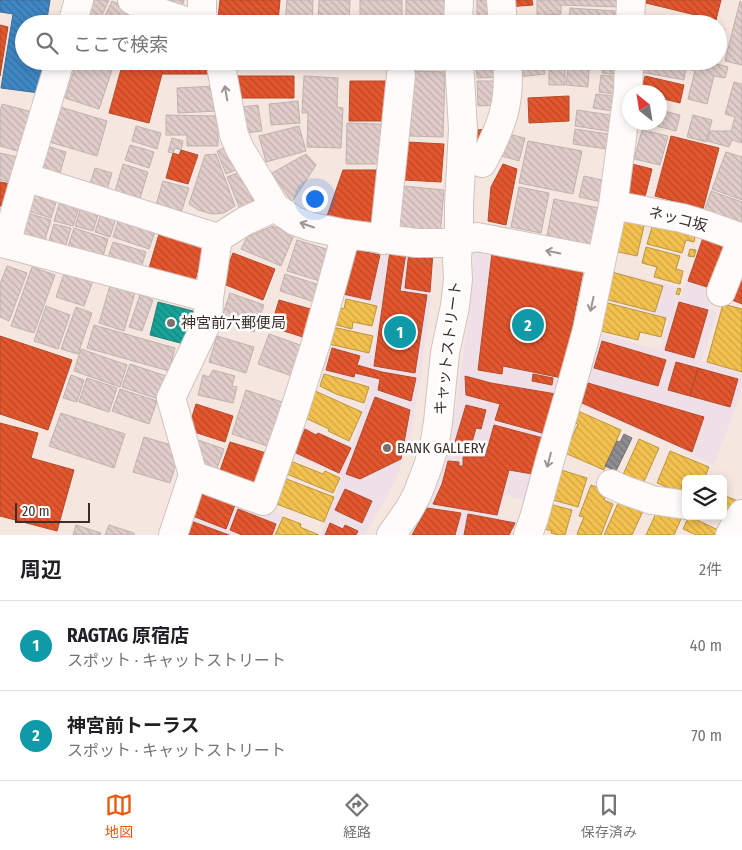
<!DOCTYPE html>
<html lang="ja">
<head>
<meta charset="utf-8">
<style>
	body { margin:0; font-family:"Fira Sans Condensed","Noto Sans JP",sans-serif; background:#f2f2f2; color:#202124 }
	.controls { position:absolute; right:15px; bottom:15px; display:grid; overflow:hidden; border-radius:8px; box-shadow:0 2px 8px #0003 }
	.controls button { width:45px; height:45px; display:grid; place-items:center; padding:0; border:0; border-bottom:1px solid #e0e0e0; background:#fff; color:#202124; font:25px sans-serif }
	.compass { position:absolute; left:622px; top:85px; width:45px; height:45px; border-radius:50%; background:#fff; box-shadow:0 2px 8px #0003; rotate:330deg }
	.scale { position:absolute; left:15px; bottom:12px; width:75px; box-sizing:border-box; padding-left:5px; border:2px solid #3c2f2a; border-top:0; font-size:14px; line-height:18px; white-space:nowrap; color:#3c2f2a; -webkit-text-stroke:4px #fff; paint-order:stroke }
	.you { position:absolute; left:314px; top:198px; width:18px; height:18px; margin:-12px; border:4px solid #fff; border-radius:50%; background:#1a73e8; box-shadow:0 0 0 8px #1a73e833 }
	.badge { display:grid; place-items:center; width:32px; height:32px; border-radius:50%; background:#ea580c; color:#fff; font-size:16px; font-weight:700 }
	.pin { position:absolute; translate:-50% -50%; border:2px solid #fff; box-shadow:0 1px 5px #0006 }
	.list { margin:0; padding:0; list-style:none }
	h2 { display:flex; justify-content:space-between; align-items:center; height:65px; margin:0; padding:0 20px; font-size:21px }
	h2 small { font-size:16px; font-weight:400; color:#757577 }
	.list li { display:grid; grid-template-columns:32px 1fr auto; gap:15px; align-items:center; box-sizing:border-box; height:90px; padding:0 20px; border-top:1px solid #e0e0e0 }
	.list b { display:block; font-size:19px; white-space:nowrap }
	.list p { margin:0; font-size:16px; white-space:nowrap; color:#757577 }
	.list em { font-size:16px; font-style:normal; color:#757577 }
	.icon { flex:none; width:28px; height:28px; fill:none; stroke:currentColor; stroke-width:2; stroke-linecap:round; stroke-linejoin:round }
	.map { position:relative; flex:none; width:742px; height:535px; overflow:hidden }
	.search { position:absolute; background:#fff; box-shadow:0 2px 8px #0003; left:15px; right:15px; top:15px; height:55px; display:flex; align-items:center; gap:12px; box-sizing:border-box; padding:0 18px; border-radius:28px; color:#757577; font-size:19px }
	.sheet { height:245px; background:#fff }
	nav { display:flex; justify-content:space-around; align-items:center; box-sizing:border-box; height:70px; border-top:1px solid #e0e0e0; background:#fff; font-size:14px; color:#757577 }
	nav a { display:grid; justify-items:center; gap:2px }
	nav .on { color:#ea580c }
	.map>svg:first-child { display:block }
	.commercial { fill:#efdfe7 }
	.homes { fill:url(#homes-back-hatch); stroke:#bb9543 }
	.shops { fill:url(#shops-back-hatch); stroke:#b24b2d }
	.schools { fill:url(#schools-back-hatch); stroke:#3e6d96 }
	.public { fill:url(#public-back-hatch); stroke:#228077 }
	.industry { fill:url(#industry-back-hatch); stroke:#757173 }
	.building { fill:url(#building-back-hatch); stroke:#bfb2ae }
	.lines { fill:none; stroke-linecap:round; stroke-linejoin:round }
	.minor-casing { stroke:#d0c3be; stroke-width:30 }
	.minor { stroke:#fefbfa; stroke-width:28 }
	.oneway { stroke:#9d9592 }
	.poi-dot { fill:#7d6f6a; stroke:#fff; stroke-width:2 }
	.labels { text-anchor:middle; stroke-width:5; stroke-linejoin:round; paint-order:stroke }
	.street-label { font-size:15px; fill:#3c2f2a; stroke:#fff }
	.poi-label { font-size:15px; fill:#3c2f2a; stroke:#fff; text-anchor:start }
</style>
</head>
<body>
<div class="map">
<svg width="742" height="535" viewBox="0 0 742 535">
	<defs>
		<pattern id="homes-back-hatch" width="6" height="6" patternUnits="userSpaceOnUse" patternTransform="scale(1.25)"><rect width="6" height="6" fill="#f2c14e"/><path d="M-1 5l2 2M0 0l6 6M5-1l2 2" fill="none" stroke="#d0a644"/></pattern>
		<pattern id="shops-back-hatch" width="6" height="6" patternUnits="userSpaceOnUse" patternTransform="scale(1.25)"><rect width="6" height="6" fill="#e4572e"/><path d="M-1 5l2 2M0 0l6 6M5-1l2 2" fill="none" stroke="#ba4827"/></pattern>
		<pattern id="schools-back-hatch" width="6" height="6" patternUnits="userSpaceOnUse" patternTransform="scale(1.25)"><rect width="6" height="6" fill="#3f88c5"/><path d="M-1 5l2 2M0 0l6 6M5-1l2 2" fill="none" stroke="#3670a0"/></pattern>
		<pattern id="public-back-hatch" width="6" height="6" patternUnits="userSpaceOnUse" patternTransform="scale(1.25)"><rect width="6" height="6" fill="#17a398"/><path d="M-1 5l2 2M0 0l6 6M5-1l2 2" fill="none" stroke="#16857c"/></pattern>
		<pattern id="industry-back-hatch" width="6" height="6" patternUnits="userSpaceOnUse" patternTransform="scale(1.25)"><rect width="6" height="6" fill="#8d8d92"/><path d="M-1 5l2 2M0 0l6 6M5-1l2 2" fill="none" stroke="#747477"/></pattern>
		<pattern id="building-back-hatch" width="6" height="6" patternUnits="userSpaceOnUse" patternTransform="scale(1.25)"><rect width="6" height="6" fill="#e0ccc8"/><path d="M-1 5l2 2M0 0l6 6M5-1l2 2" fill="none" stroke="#c1b0ac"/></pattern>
	</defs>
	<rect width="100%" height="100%" fill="#f6e6e0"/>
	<!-- commercial -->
	<path class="commercial" d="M705,229l29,11 -26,68 9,4 -16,49 41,12v16l-28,76 -77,-36 -65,-27 22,-70 66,18 9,-32 -69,-19 5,-30 72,18 -1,8 5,2z
		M348,241l86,9 -3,44 -10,82 -11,62 -11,34 -7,15 -27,48h-44l21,-59 -56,-24 10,-29 56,23 18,-56 1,-5 -57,-17 7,-24 52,11 8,-50 -47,-11z
		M475,245l115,27 -61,230 -24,-7 -6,23 24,4 -4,13h-109l16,-29 10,-21 13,-43 8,-41 12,-88z
		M203,483l79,32 -8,20h-95z"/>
	<!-- homes -->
	<path class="homes" d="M622,217l23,5 -8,34 -23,-5z
		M654,220l43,8 -3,14 -8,-2 -4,13 -35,-9z
		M646,247l34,9 -4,13 7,2 -3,13 -26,-7 3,-10 -15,-4z
		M690,249l6,1 -2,7 -6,-1z
		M608,271l55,15 -8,26 -54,-14z
		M678,288l3,1 -2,6 -3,-1z
		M346,299l31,7 -5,20 -19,-4 -1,7 -20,-5 4,-18 8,3z
		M604,302l62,16 -5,19 -21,-5 -2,8 -41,-10z
		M723,304l19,5v63l-35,-10z
		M328,326l45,10 -4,17 -45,-10z
		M324,374l45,13 -5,16 -28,-9 -16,-8z
		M313,390l49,22 -13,29 -21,-10 1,-2 -28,-13z
		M578,411l43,19 -17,40 -39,-17 13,-29 -5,-2z
		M639,439l20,9 -17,38 -20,-9z
		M670,451l39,16 -5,12h-19l-4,9 5,2v5l-29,-12z
		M293,462l30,12 2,-3 15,7 -7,15 -51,-21 6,-8z
		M555,468l32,10 -9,29 -32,-9z
		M284,478l50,19 -10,25 -50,-19z
		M591,485l16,6 -3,9 9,4 -12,31h-22l-2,-1 7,-17 -5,-1z
		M723,495l15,6 -6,13 -9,-4z
		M619,501l24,10 -11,24h-28z
		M545,503l27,7 -7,25h-7l-7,-2 1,-2 -14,-4z
		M657,511h6l18,8 -7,16h-28z
		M689,516l31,15 -2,4h-22l-13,-6z
		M283,517l18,7 -1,3 19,8h-44z"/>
	<!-- shops -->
	<path class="shops" d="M220,0h60l-2,22 -60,-4z
		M506,0h26l1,5 -26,2z
		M647,0h74l-5,20 -70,-17z
		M135,13l24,11h-27z
		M560,16l1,8h-42v-1z
		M0,25l8,2 -8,49z
		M155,61h52l2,13h-47l-13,49 -40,-10 14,-51 28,8z
		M414,61h28v5h-28z
		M238,76h56v22h-57z
		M645,76l39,9 -4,18 -20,-5v-6h-19z
		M350,81h38v40h-39z
		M569,96v25l-40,2 -1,-25z
		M488,129l-11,22v-21z
		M671,136l48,12 -16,61 -48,-13z
		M407,142l37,2 -3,38 -37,-2z
		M181,150l17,5 -10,29 -22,-6 7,-25 6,2z
		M503,164l14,5 -11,56 -18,-4 3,-34z
		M632,164l20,5 -7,28 -20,-5z
		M343,170h40l-7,59 -50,-10z
		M0,182l12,2 -6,23 -6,-1z
		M705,232l25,8 -15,44 -7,-2 -1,5 -19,-6z
		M159,234l45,12 -9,35 -46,-13z
		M352,249l28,6 -10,45 -27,-6z
		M390,251l16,2 -6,38 27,4 -12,78 -41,-7z
		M409,251l24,1 -3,40 -25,-4z
		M233,253l42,16 -12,31 -42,-17z
		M492,253l91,18 -21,107 -59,-12 -1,8 -24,-4z
		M742,274v30l-10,-4z
		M279,300l35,10 -8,28 -35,-11z
		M679,302l29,8 -14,48 -29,-8z
		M0,336l72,24 -24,70 -48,-16z
		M602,341l64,19 -8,26 -64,-18z
		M332,348l28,8 -3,9 25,7 34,6 -5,23 -33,-11 2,-11 -25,-6 -1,4 -28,-7z
		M676,362l22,6 -8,28 -22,-6z
		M698,368l40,11 -8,28 -40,-11z
		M533,374l20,4 -1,7 -20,-4z
		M465,376l26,7 65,11 -9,31 -5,8 -47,-13 5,-16 -34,-9z
		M588,383l116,34 -12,35 -110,-49z
		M375,397l35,13 -9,49 -41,20 -14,-5z
		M196,404l37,12 -8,26 -37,-12z
		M466,405l20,5 -5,19 -5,-1 -5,18 -16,-4z
		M0,423l38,10 -7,25 43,12 -17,61 -57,-15z
		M494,425l49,13 -11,36 -23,-4 -12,45 -64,-11 9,-20 6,-23 11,1v4h4v-9h22z
		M305,429l11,6 2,-2 33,15 -12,25 -45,-21z
		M230,442l36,11 -12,36 -36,-13z
		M201,487l34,18 -9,24 -36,-14z
		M345,489l27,12 -10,22 -27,-13z
		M427,508l34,5 -6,22h-43z
		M238,509l38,15 -4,11h-30l-12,-5z
		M468,514l47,9 -6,12h-45z
		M191,521l38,14h-44z
		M330,523l13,6 2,-4 13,6 -2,4h-31z"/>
	<!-- schools -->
	<path class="schools" d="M0,0h50l-3,19h-6v5h-17v37l20,1 -5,31 -38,-5 12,-74 -13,-2z"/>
	<!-- public -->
	<path class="public" d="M158,302l35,9 -9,33 -34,-9z"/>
	<!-- industry -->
	<path class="industry" d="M624,434l8,4 -16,33 -11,-5 12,-25 3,1z"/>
	<!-- building -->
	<path class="building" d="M91,0h18l-11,24h-12z
		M164,0h20l-2,6z
		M287,0h26l-1,24h-27z
		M319,0h31l-1,24h-31z
		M360,0h42v23l-42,-1z
		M406,0h40v24h-40z
		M477,0h23v24h-23z
		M537,0h82v7l-58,-2v9l-24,2z
		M112,1l19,9 -6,14h-24z
		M740,1l2,1v63l-17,-4z
		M570,8l45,3v13h-46z
		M663,17l25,7h-27z
		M77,61h38l-16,48 -34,-11z
		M476,61h26v16l-25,1z
		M516,61h27l2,13 -27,3z
		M549,61h16v24h-16z
		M566,61h33v6l-33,-3z
		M604,61h18l-1,14 -19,-2z
		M643,61h44l-3,19 -43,-8z
		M693,61h14l21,6 -3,11 -11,-2 -7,28 -19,-5 7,-28 -4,-1z
		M568,67l21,2 -1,18 -22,-2z
		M413,71l32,1 -2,65 -33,-1z
		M601,75l22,2 -3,18 -21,-3z
		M304,76l34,2 -1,29 6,1 -2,40 -34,-1 1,-34h-6z
		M477,81h20l1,24 -20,1z
		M734,82l8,2v59l-10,-3 -3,7 -22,-6 3,-10h21l4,-14 -10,-3z
		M216,86l1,25 -39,2 -1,-25z
		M596,94l25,3 -2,15 -26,-4z
		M298,101l2,22 -29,2 -2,-21z
		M2,104l30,8 -11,40 -21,-6v-34z
		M258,105l4,26 -17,2 -3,-26z
		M57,106l50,15 -10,35 -51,-15z
		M577,110l40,6 -3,16 -39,-6z
		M660,110l20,5 -4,16 -35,-9h19z
		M166,115l52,1v30h-31v-11h-21z
		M693,115l19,5 -6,22 -19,-5z
		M347,123l34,1 -1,40h-34z
		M136,126l25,7 -4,16 -25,-8z
		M299,126l7,25 -40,11 -7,-26z
		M575,129l40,6 -2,15 -40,-6z
		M642,130l26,6 -8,29 -26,-6z
		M508,134l17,4 -6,23 -17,-5z
		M172,138l11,3 -2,9 -6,-2 -2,5 -5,-1z
		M528,141l54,10 -9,43 -54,-11z
		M130,145l24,7 -5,16 -24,-8z
		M231,145l10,23 -15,6 -9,-23z
		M47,146l19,6 -8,28 -19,-6z
		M726,152l16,5v43l-30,-11z
		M0,153l18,4 -7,25 -11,-2z
		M216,154l19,52 -11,7 -12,1 -14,-4 -9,-6 16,-49z
		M306,154l10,11 -24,37 -20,-29z
		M123,164l25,8 -10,33 -25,-7z
		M95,168l17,5 -6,20 -17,-6z
		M247,169l14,35 -20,8 -14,-35z
		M584,176l22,5 -4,21 -23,-5z
		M163,181l26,7 -8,25 -25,-8z
		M403,186l41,4 -4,46 -42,-3z
		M519,187l30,6 -8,40 -30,-6z
		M31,191l26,8 -6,19 -26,-8z
		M711,191l31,11v27l-39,-14z
		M61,198l19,6 -7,22 -19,-5z
		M554,199l45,9 -8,37 -44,-9z
		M81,207l18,5 -6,19 -18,-5z
		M102,210l15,5 -7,22 -15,-5z
		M24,212l27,8 -8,26 -27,-8z
		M119,218l37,11 -7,20 -36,-12z
		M54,224l17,4 -8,27 -17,-4z
		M273,226l21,9 -13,31 -40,-17 6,-12z
		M74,228l34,11 -7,24 -35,-10z
		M297,240l36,11 -10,31 -36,-11z
		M113,242l33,10 -6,19 -33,-10z
		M7,266l20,7 -18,48 -9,-4v-33z
		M32,267l23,8 -21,58 -23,-7z
		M66,268l28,10 -10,28 -28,-9z
		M285,274l38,12 -5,17 -38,-12z
		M111,282l25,7 -12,42 -25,-8z
		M230,293l34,12 -10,27 -33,-12z
		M140,295l13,5 -11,31 -13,-4z
		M46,306l24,9 -12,34 -24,-8z
		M76,307l16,6 -14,41 -17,-5z
		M94,325l81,23 -6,23 -82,-23z
		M269,334l34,12 -11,30 -34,-12z
		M217,336l37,11 -8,26 -37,-11z
		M81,349l46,16 -7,22 -46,-16z
		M130,364l42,14 -8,23 -42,-14z
		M213,370l22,6 -3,10 5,1 -4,16 -35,-8 5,-20 6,2z
		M71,375l13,5 -7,22 -14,-4z
		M87,378l30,10 -8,24 -30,-10z
		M120,389l37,12 -8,23 -37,-13z
		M246,390l39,13 -15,44 -38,-13z
		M61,413l64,21 -11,34 -65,-22z
		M144,437l37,11 -11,35 -37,-11z
		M195,439l29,10 -9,25 -14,-4z
		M76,525l25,8 -1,2h-27z
		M109,525l25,8v2h-29z"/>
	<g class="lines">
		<!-- minor casing -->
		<g class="minor-casing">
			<path id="minor" d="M132,0l16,9 47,15
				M202,0v10l1,14
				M501,0l2,24
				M72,24l7,-24
				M458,24l1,-24
				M630,24l1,-24
				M60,61l-35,116 -19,67 203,54
				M220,61l14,74 6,14 35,58 20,14 17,6 34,7 70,9h31l30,-6 124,24
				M482,163c20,-37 29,-60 25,-102
				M25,177l193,61
				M613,205l69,13 24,7 36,13
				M384,240l17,-165
				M721,292l21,-53
				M193,475l70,26 28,-80 25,-78 30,-109
				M611,484l13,6 28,10 34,5
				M173,535l20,-60 -22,-77 37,-78 1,-22 9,-60 27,-17 30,-14
				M391,535l17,-24 9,-16 11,-29 6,-19 4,-25 7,-69 10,-47 3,-27 -1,-18 2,-37v-19l4,-76 -4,-68
				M528,535l6,-17 16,-58 26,-90 11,-40 26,-125 15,-113 1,-31
				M730,535l5,-10 7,-11"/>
		</g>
		<!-- minor -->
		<use href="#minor" class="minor"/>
	</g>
	<!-- one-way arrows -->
	<defs><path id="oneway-shaft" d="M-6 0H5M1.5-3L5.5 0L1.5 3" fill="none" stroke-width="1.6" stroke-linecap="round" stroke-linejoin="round" transform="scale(1.25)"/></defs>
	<g class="oneway">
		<use href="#oneway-shaft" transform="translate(226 93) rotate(-100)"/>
		<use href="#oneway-shaft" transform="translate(307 225) rotate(-161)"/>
		<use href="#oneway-shaft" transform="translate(553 252) rotate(-169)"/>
		<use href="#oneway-shaft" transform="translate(592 304) rotate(102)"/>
		<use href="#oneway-shaft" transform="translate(549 460) rotate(105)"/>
	</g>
	<!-- markers -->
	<g class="poi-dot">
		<circle cx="171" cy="323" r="5"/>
		<circle cx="387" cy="448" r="5"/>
	</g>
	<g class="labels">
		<!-- street labels -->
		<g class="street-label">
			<text transform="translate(678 219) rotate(14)" y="5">ネッコ坂</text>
			<text transform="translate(448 348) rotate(-83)" y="5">キャットストリート</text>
		</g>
		<!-- poi labels -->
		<g class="poi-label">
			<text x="181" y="328">神宮前六郵便局</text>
			<text x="397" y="453">BANK GALLERY</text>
		</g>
	</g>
</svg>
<div class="controls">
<button><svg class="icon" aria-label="layers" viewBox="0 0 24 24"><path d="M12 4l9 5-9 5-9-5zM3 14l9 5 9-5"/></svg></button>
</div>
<svg class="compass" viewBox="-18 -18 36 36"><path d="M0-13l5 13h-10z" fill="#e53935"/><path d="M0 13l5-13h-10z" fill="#757577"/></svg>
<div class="scale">20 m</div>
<div class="you"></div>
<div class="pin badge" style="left:400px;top:332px;background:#0f9aa8">1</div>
<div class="pin badge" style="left:528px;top:325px;background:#0f9aa8">2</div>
<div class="search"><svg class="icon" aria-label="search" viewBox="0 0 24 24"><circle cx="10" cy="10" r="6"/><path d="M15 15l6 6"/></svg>ここで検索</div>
</div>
<section class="sheet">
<h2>周辺<small>2件</small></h2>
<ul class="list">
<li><span class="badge" style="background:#0f9aa8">1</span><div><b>RAGTAG 原宿店</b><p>スポット · キャットストリート</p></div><em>40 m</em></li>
<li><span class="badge" style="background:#0f9aa8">2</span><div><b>神宮前トーラス</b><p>スポット · キャットストリート</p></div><em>70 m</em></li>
</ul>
</section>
<nav>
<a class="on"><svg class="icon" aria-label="map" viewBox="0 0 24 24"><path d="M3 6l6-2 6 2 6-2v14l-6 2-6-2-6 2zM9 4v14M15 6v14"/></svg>地図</a>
<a><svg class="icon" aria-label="directions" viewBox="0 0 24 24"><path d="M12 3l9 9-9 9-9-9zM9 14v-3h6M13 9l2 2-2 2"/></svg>経路</a>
<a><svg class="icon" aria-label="saved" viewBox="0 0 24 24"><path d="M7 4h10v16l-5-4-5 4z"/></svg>保存済み</a>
</nav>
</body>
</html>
